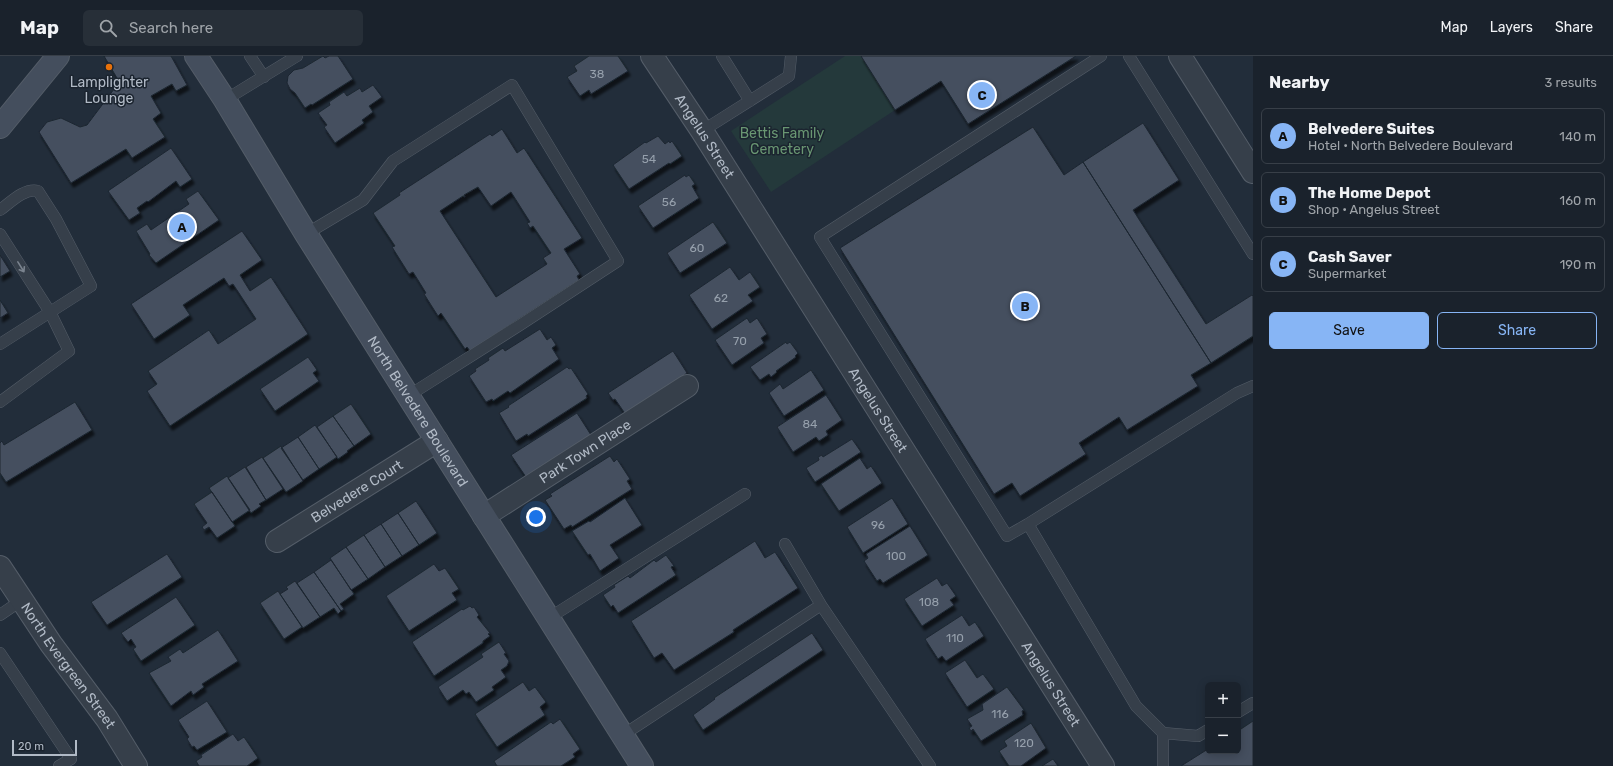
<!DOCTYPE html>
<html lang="en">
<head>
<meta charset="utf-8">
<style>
	body { margin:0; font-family:Rubik,sans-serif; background:#272f38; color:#f1f3f6 }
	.controls { position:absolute; right:12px; bottom:12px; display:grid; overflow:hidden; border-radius:6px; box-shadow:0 2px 10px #0003 }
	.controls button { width:36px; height:36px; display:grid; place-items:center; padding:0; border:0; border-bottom:1px solid #383f48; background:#1a222c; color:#f1f3f6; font:20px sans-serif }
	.scale { position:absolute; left:12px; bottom:10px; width:65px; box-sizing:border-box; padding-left:4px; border:2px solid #b1bac6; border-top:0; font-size:11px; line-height:14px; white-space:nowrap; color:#b1bac6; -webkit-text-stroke:3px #1b242f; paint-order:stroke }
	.you { position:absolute; left:536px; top:461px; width:14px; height:14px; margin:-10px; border:3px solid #fff; border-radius:50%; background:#1a73e8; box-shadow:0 0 0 6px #1a73e833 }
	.badge { display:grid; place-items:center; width:26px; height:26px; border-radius:50%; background:#87b5f5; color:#111; font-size:13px; font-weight:700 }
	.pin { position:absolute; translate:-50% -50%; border:2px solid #fff; box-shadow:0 1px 4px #0006 }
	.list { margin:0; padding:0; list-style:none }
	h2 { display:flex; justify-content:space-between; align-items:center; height:52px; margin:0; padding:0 16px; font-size:17px }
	h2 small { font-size:13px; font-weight:400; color:#9fa4a9 }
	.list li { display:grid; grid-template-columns:26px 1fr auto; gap:12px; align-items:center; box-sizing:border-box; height:56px; margin:0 8px 8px; padding:0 8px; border:1px solid #383f48; border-radius:6px }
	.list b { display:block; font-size:15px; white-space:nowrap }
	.list p { margin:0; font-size:13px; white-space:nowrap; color:#9fa4a9 }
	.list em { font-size:13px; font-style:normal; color:#9fa4a9 }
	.actions { display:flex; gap:8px; padding:12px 16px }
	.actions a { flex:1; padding:9px 0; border:1px solid #87b5f5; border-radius:6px; text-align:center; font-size:14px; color:#87b5f5 }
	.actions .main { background:#87b5f5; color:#111 }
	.icon { flex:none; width:22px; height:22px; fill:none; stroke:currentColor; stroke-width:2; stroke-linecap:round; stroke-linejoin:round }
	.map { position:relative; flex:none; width:1253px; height:710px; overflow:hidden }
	header { display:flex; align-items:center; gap:24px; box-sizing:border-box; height:56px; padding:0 20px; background:#1a222c; border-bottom:1px solid #383f48 }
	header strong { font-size:19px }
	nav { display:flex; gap:22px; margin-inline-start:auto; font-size:14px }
	.search { width:280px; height:36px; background:#272f38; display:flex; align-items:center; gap:10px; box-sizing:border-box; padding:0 14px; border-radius:6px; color:#9fa4a9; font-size:15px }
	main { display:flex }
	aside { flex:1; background:#1a222c }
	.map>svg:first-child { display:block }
	.green { fill:#24393b }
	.building { fill:#44505e; stroke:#1d2631; fill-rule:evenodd; filter:url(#shadow) }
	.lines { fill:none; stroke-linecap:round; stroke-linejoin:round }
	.lane-casing { stroke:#545d68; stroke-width:12 }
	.street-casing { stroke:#545d68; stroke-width:24 }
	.secondary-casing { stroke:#545d68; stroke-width:24 }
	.lane { stroke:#363f4a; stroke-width:11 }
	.street { stroke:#363f4a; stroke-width:22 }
	.secondary { stroke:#444e5d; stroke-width:22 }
	.oneway { stroke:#7a838e }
	.food-dot { fill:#e8710a; stroke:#1b242f; stroke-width:1.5 }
	.labels { text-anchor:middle; stroke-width:3; stroke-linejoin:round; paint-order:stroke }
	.number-label { font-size:12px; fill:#96a0ac }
	.poi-label { font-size:14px; fill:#b1bac6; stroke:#1b242f }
	.park-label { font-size:14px; fill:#699672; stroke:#1b242f }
	.street-label { font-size:14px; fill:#b1bac6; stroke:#1b242f }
</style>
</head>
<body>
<header>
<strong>Map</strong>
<div class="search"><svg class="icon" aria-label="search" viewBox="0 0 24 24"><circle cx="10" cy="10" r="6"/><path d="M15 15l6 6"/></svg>Search here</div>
<nav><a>Map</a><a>Layers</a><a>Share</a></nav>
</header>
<main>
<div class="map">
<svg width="1253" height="710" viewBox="0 0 1253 710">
	<defs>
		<filter id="shadow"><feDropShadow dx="2.5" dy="4.5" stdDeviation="1" flood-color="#0009"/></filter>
	</defs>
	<rect width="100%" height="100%" fill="#222d3a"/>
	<!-- green -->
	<path class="green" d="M845,0h16l34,54 -124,82 -40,-61z"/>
	<!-- building -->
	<path class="building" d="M104,0h67l16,29 -11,6 -4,-7 -21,12 10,17 -8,6 12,18 -33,21 -6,-9 -55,34 -32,-51 8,-10 14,-4 19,9 7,-2 30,-40v-7z
		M323,0l2,2 4,-2h9l15,23 -41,26 -1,-1 -6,4 -10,-15 -5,-4 -3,-6 1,-7 6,-6 9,-2z
		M589,0h29l10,15 -37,23 -2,-4 -9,6 -13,-19 10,-6 -3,-5z
		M861,0h215l-108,68 -27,-43 -46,29z
		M373,29l9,12 -13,9 4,6 -11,8 2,3 -29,20 -11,-16 3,-2 -9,-12 12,-8 -1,-3 15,-10 3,4 13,-8 2,4z
		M1143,67l36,57 -46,30 73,114 46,-29 1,1v40l-42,27 -128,-201z
		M1033,71l31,48 19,-13 128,201 -20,12 7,11 -71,44 -8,-13 -40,26 7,11 -66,42 -8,-13 -18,11 -154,-246z
		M502,73l15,24 7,-5 58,90 -18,11 16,25 -3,2 2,4 -109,71 -3,-4 -2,2 -24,-36 -3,3 -14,-22 2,-1 -13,-21 -4,2 -17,-27 3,-1 -22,-33 27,-18 -1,-2 91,-59 2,2zM478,131l13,19 20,-14 19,30 -3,1 3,5 3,-2 18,27 -8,5 4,6 -51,33 -56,-86 23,-15 2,1 -1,-2z
		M658,80l7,8 4,-3 1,2 2,-2 10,15 -12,8 -1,-1 -40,26 -16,-24 32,-23 1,1z
		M171,92l21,31 -12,8 -4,-6 -28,21 -1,-1 -10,7 3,5 -11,7 -21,-29z
		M685,119l1,2 3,-2 6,9 -3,2 7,12 -46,30 -15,-22z
		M198,135l21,29 -63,43 -7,-8 1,-1 -14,-23 11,-7 4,6 38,-26 -3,-5z
		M713,166l14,21 -47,30 -13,-20z
		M242,175l20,29 -22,15 10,16 21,-14 37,57 -138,92 -23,-35 10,-7 -9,-13 61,-41 9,14 38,-25 -23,-35 -4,2 -5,-8 -41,27 7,10 -36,24 -23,-35z
		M0,199l10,16 -10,6z
		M730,211l9,13 11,-8 10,15 -12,8 5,6 -41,28 -23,-34z
		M0,244l8,13 -8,5z
		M747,262l3,5 7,-5 10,16 -6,4 3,5 -32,22 -17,-25z
		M540,273l7,11 4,-3 5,8 -4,3 7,11 -49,34 -2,-2 -15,10 -1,-2 -6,3 -17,-26 7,-5 -1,-2 14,-9 -1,-2 15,-10 2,3z
		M786,286l1,2 3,-2 8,11 -3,3 1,1 -20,14 1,1 -6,5 -2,-3 -9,6 -10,-13z
		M673,295l14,22 -4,3 2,1 -59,38 -11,-16 -2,1 -5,-7z
		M308,301l9,13 -4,3 6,8 -44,30 -15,-22z
		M567,311l2,2 2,-1 17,26 -2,2 1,2 -59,38 -1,-2 -11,7 -17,-28 10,-6 -1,-1z
		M811,314l13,20 -40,26 -15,-23 11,-9 3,5z
		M826,339l16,25 -16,11 2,4 -9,6 -3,-4 -23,15 -16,-25z
		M75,346l17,28 -86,52 -6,-9v-30l2,-2 2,4z
		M351,348l20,30 -17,12 -21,-30z
		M577,357l14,22 -65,42 -15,-22z
		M333,360l21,30 -7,5 1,1 -10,7 -21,-32z
		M315,369l22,32 -18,12 -21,-32z
		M298,381l21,32 -16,11 -22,-32z
		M852,383l9,13 -46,30 -9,-14 13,-8 -1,-3 4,-2 1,2z
		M281,390l22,35 -17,11 -23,-34z
		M610,400l4,6 3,-3 13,20 -3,2 5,8 -60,38 -1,-2 -7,4 -19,-29 7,-4 -2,-2z
		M262,401l21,32 -17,11 -20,-33z
		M860,402l7,11 4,-3 11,17 -43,28 -18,-27z
		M245,411l21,33 -7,4 2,2 -10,7 -23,-35z
		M227,420l23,34 -18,12 -23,-34z
		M212,436l23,34 -18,12 -8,-11 -5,3 -2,-3 5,-4 -13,-19z
		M625,442l17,27 -32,20 9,13 -19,13 -10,-17 -2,1 -16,-24 17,-10 1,1z
		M892,442l16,26 -45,29 -16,-26z
		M416,445l21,32 -18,12 -21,-32z
		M398,457l21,32 -17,11 -21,-32z
		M381,468l21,32 -17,11 -21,-32z
		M910,470l18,29 -45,28 -3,-4 -3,2 -13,-20 4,-3 -2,-4z
		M364,479l21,32 -17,12 -22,-32z
		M755,485l10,17 10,-6 23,36 -65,42 1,2 -60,38 -12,-17 -8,5 -23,-37z
		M346,491l22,32 -17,11 -21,-32z
		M167,498l15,23 -75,48 -16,-23z
		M666,499l8,11 -3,1 5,8 -58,38 -5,-8 -2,2 -8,-12 12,-8 -1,-2 14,-9 2,2 24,-18 2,2z
		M331,504l23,34 -14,10 4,5 -3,2 -27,-39z
		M434,508l5,7 6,-3 14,21 -7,4 5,7 -48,31 -23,-35z
		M314,516l27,39 -3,3 -4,-6 -14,9 -23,-34z
		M937,522l5,8 5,-3 9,13 -6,4 4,5 -32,21 -18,-27z
		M295,525l25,36 -17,11 -23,-34 8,-5 -2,-2z
		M278,535l24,36 -18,12 -24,-36z
		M176,541l19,28 -54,36 -8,-12 3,-2 -5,-8 -3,3 -7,-9z
		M470,550l2,2 2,-1 5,8 -2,2 13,16 -2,1 2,2 -7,5v2l-49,33 -22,-34 50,-33 1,1z
		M962,559l7,11 6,-4 9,14 -38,25 -4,-5 -4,3 -13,-20z
		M218,574l20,31 -36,23 2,3 -11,8 -2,-4 -20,15 -22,-33 22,-12 -3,-4 12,-8 3,4z
		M812,577l11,17 -120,80 -10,-15 22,-16 -1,-1z
		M499,586l7,11 -2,1 5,7 -2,5 -6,4 5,7 -14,10 2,3 -18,12 -7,-10 -3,2 -3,-4 -16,11 -9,-14 45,-30 -2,-3z
		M965,604l12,18 6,-4 11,15 -27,18 -22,-34z
		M523,626l6,9 6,-4 11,15 -6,5 5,8 -48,32 -22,-33z
		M1007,631l17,23 -2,1 1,4 -42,26 -8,-12 -2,2 -2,-3 3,-2 -5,-7 16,-9 -1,-6z
		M207,645l20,31 -30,18 -3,-4 -2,1 -5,-8 2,-2 -11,-17z
		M560,663l20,30 -7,5 2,3 -14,9h-64l-3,-5 57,-39 2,2z
		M1253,665v45h-72l27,-17v2h30v-20z
		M1031,667l15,25 -25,18h-12l-10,-15 8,-5 -3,-5z
		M233,678l5,7 6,-4 14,21 -11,8h-48l-3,-5 6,-4 -1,-2z
		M1053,703l5,7h-16z"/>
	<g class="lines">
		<!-- lane casing -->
		<g class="lane-casing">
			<path id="lane" d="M250,0l14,21
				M722,0l28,45
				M1129,0l124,198
				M225,44l72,-44
				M702,75l87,-55 2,-20
				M0,154c11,-8 24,-22 38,-19l18,28 35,67 -91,58
				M0,178l50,78 19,39 -69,51
				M306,178l57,-34 30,-39 119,-76 106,176 -98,64 -112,71
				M1028,468l-21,12 -187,-299 281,-181
				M821,549l109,161
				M0,559l22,-15
				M549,562l196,-124
				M0,597l71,106 -12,7
				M1238,656l15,-9
				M1208,674l-10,6 -35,-3 -27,-27 -108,-182 209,-131 16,-7
				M1163,677v33
				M623,679l198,-130 -36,-61"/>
		</g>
		<!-- street casing -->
		<g class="street-casing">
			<g id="street">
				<path id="s1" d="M652,0l50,75 401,635"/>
				<path d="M1180,0l73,116"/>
				<path id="s2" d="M484,460l203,-130"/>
				<path id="s3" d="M277,485l160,-100"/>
				<path id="s4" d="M0,511l51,77 56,75 29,47"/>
			</g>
		</g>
		<!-- secondary casing -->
		<g class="secondary-casing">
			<g id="secondary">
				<path id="s5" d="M196,0l29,44 81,134 336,532"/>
				<path d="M0,71l58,-71"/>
			</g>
		</g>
		<!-- lane -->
		<use href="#lane" class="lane"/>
		<!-- street -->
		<use href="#street" class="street"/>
		<!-- secondary -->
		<use href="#secondary" class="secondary"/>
	</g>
	<!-- one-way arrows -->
	<defs><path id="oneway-shaft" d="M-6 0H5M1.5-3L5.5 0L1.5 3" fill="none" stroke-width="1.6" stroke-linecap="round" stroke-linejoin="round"/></defs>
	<use class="oneway" href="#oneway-shaft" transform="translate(21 211) rotate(58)"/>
	<!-- markers -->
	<circle class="food-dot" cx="109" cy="11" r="4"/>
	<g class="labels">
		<!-- number labels -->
		<g class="number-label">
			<text x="597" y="22">38</text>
			<text x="649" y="107">54</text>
			<text x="669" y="150">56</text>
			<text x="697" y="196">60</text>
			<text x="721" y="246">62</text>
			<text x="740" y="289">70</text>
			<text x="810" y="372">84</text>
			<text x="878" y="473">96</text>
			<text x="896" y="504">100</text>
			<text x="929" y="550">108</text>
			<text x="955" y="586">110</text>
			<text x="1000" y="662">116</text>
			<text x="1024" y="691">120</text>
		</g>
		<!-- poi labels -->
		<g class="poi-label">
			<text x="109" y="31">Lamplighter<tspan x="109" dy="16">Lounge</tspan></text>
		</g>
		<!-- park labels -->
		<g class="park-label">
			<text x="782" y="82">Bettis Family<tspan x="782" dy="16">Cemetery</tspan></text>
		</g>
		<!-- street labels -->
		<g class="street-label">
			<text dy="5" stroke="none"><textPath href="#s1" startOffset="96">Angelus Street</textPath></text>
			<text dy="5" stroke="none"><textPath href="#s1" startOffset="420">Angelus Street</textPath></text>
			<text dy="5" stroke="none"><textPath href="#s5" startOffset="419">North Belvedere Boulevard</textPath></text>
			<text dy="5" stroke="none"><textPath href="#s2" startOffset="120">Park Town Place</textPath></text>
			<text dy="5" stroke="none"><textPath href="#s3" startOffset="94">Belvedere Court</textPath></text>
			<text dy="5" stroke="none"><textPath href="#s4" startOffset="120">North Evergreen Street</textPath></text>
			<text dy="5" stroke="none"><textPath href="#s1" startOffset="744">Angelus Street</textPath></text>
		</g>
	</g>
</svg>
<div class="controls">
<button>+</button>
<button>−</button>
</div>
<div class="scale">20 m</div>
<div class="you"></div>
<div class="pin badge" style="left:182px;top:171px">A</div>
<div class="pin badge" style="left:1025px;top:250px">B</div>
<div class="pin badge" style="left:982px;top:39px">C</div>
</div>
<aside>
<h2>Nearby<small>3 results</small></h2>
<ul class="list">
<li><span class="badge">A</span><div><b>Belvedere Suites</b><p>Hotel · North Belvedere Boulevard</p></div><em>140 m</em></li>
<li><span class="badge">B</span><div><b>The Home Depot</b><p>Shop · Angelus Street</p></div><em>160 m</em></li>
<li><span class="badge">C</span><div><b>Cash Saver</b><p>Supermarket</p></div><em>190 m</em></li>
</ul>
<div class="actions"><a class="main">Save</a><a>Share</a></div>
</aside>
</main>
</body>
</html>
